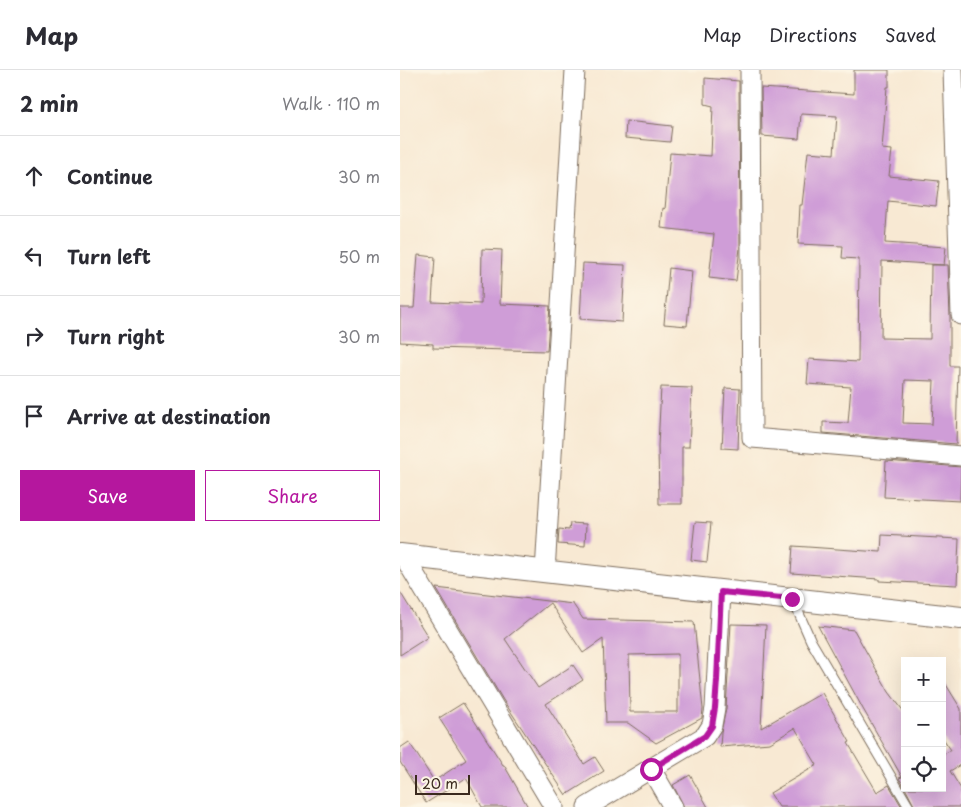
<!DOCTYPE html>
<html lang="en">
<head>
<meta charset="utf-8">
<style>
	body { margin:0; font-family:"Playpen Sans",sans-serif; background:#f2f2f3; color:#2b2b33 }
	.controls { position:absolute; right:15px; bottom:15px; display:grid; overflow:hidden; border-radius:0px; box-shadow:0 5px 20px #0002 }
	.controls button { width:45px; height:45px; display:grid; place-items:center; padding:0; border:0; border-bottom:1px solid #e1e1e2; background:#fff; color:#2b2b33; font:25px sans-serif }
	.scale { position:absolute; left:15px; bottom:12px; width:55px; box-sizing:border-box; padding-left:5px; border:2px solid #3b2a1e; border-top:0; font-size:14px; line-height:18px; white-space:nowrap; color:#3b2a1e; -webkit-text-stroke:4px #fcf5e5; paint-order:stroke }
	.stop { position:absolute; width:15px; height:15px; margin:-11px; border:4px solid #b5179e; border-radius:50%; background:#fff }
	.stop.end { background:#b5179e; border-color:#fff; box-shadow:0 1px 5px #0008 }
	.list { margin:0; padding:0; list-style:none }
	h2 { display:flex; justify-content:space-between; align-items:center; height:65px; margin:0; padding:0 20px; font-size:21px }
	h2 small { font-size:16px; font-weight:400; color:#7c7c81 }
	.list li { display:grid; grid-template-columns:32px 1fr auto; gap:15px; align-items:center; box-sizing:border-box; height:80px; padding:0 20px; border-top:1px solid #e1e1e2 }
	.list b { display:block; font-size:19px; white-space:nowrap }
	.list em { font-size:16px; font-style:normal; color:#7c7c81 }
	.actions { display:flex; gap:10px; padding:15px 20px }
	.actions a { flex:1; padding:11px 0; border:1px solid #b5179e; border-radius:0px; text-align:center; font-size:18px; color:#b5179e }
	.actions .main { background:#b5179e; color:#fff }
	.icon { flex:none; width:28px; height:28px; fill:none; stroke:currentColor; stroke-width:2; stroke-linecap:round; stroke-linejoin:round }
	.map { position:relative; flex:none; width:561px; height:737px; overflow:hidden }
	header { display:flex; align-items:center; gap:30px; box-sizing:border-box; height:70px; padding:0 25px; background:#fff; border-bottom:1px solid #e1e1e2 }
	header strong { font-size:24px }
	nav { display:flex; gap:28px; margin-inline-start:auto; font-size:18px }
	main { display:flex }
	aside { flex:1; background:#fff }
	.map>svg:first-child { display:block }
	.building { fill:#cf9dd7; fill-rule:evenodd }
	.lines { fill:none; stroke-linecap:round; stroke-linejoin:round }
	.service-casing { stroke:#7d6d5d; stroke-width:11 }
	.minor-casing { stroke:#7d6d5d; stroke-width:21 }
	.tertiary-casing { stroke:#7d6d5d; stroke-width:24 }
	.service { stroke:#fff; stroke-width:9 }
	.minor { stroke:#fff; stroke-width:19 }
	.tertiary { stroke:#fff; stroke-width:22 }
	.route { stroke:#b5179e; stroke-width:6 }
</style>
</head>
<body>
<header>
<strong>Map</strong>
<nav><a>Map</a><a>Directions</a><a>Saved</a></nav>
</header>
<main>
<aside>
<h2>2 min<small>Walk · 110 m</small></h2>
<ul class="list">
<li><svg class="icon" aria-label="ahead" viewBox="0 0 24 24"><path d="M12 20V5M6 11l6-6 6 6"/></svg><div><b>Continue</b></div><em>30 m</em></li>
<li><svg class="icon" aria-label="left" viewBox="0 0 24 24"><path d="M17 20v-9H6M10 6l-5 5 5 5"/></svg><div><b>Turn left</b></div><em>50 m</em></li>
<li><svg class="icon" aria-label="right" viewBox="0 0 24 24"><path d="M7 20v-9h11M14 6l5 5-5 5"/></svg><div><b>Turn right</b></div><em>30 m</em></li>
<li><svg class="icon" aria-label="arrive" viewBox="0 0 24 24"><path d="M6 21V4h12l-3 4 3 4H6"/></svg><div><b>Arrive at destination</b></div></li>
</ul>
<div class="actions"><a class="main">Save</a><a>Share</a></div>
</aside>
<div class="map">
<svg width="561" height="737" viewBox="0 0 561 737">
	<rect width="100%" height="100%" fill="#fcf5e5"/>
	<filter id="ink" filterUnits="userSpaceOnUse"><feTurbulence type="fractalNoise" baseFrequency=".02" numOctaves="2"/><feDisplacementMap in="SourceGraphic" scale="10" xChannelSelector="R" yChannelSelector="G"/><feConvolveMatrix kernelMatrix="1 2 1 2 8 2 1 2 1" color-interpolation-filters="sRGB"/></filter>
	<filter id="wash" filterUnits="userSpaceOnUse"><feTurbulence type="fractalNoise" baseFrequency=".0096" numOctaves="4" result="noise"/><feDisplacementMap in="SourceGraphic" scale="20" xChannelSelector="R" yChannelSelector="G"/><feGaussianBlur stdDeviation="1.12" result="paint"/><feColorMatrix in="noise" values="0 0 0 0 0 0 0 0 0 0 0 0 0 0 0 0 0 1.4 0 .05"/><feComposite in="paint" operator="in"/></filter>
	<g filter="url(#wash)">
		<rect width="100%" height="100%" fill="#f8e9d3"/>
		<g id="blocks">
			<!-- building -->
			<path class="building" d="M454,0h35v17h-2l-5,62 10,1 -3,26 50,5 -3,25 -48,-5 -3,42 61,4 -2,18h4l2,52v49h8l-2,78 -133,-11v-11l25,1 3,-36 -44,-3 2,-25 49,3 1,-103 -17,-1 1,-12 -45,-2 2,-39h2l6,-53 26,2 3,-38 -36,-2 -2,25 -37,-3 -1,-48 93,6zM482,191l62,4h-13l-1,74 -49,-1zM505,310l29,1 -2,43 -29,-1z
				M305,8l34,3 1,167 -4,33 -27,-3 5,-44 -53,-6 2,-20 2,1 5,-56 41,3 2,-50 -8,-2z
				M226,51l46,5 -2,16 -45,-4z
				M82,179l20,1 -2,54 50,2 -3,45 -114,-3v-4l-33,-2v-34h14l4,-53 17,2 -3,45 49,2z
				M183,193l42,2 -3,57 -42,-3z
				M269,198l23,3 -5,55 -23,-2z
				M261,317l31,1 -3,59h-7v57h-23l-1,-58z
				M325,318l15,1 -2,60 -16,-1z
				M486,391l75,6 -1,34 -76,-4z
				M295,452l16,1 -4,39 -16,-2z
				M170,453l16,1 -1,22 -27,-2 1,-15 10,1z
				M482,465l77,4 -2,46 -78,-4v-2l-88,-6 2,-27 88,6z
				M36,518l137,16 10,15 111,3 9,87 -1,9 -46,25 -28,-20h-22l-3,-84 -20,14 -33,-50 -45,36 33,49 35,-23 10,15 -37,24 38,60 11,-7 9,14 -38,24 -63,-95zM278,584v58h-48l-1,-57z
				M0,522l28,45 -28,18z
				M331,554l35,1 -5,103 61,-35 28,49 -2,1 29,49 12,-7 13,22h-123l-9,-14 47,-28 -22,-37 -25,15 -50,4 1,-15 5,-23z
				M418,556l36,4 35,62 16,21v75l-6,-10 3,-1 -39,-68z
				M542,608l19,31v58l-1,-2 -10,6 11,18v18h-46l-10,-19h37v-33l9,-5 -9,-13z
				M63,633l40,62h1l24,42h-46l-16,-29 -40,25 -26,-41v-14l9,-6 25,39 32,-21 -27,-42z
				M290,705l18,32h-24l-11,-22z"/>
		</g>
	</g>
	<g filter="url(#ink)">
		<use href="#blocks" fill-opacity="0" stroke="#7d6d5d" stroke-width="1"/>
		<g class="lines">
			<!-- service casing -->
			<g class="service-casing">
				<path id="service" d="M393,530l18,41 98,166"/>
			</g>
			<!-- minor casing -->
			<g class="minor-casing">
				<path id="minor" d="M350,0l2,368 209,18
					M553,0l8,245
					M3,485l151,252
					M145,502l30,-502
					M251,699l22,38
					M187,737l118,-71 7,-11 3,-17 6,-116"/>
			</g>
			<!-- tertiary casing -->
			<g class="tertiary-casing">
				<path id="tertiary" d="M0,485l561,63"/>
			</g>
			<!-- service -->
			<use href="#service" class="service"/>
			<!-- minor -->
			<use href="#minor" class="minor"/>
			<!-- tertiary -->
			<use href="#tertiary" class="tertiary"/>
		</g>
	</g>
	<g class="lines" filter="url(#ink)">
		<!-- route -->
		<path class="route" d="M251,699l54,-33 7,-10 3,-18 2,-28 4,-88 71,7"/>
	</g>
</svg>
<div class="controls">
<button>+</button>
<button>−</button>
<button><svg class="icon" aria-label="locate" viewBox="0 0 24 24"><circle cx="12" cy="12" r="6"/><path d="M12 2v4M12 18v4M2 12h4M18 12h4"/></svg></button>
</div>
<div class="scale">20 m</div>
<div class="stop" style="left:251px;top:699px"></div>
<div class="stop end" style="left:392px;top:529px"></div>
</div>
</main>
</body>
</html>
